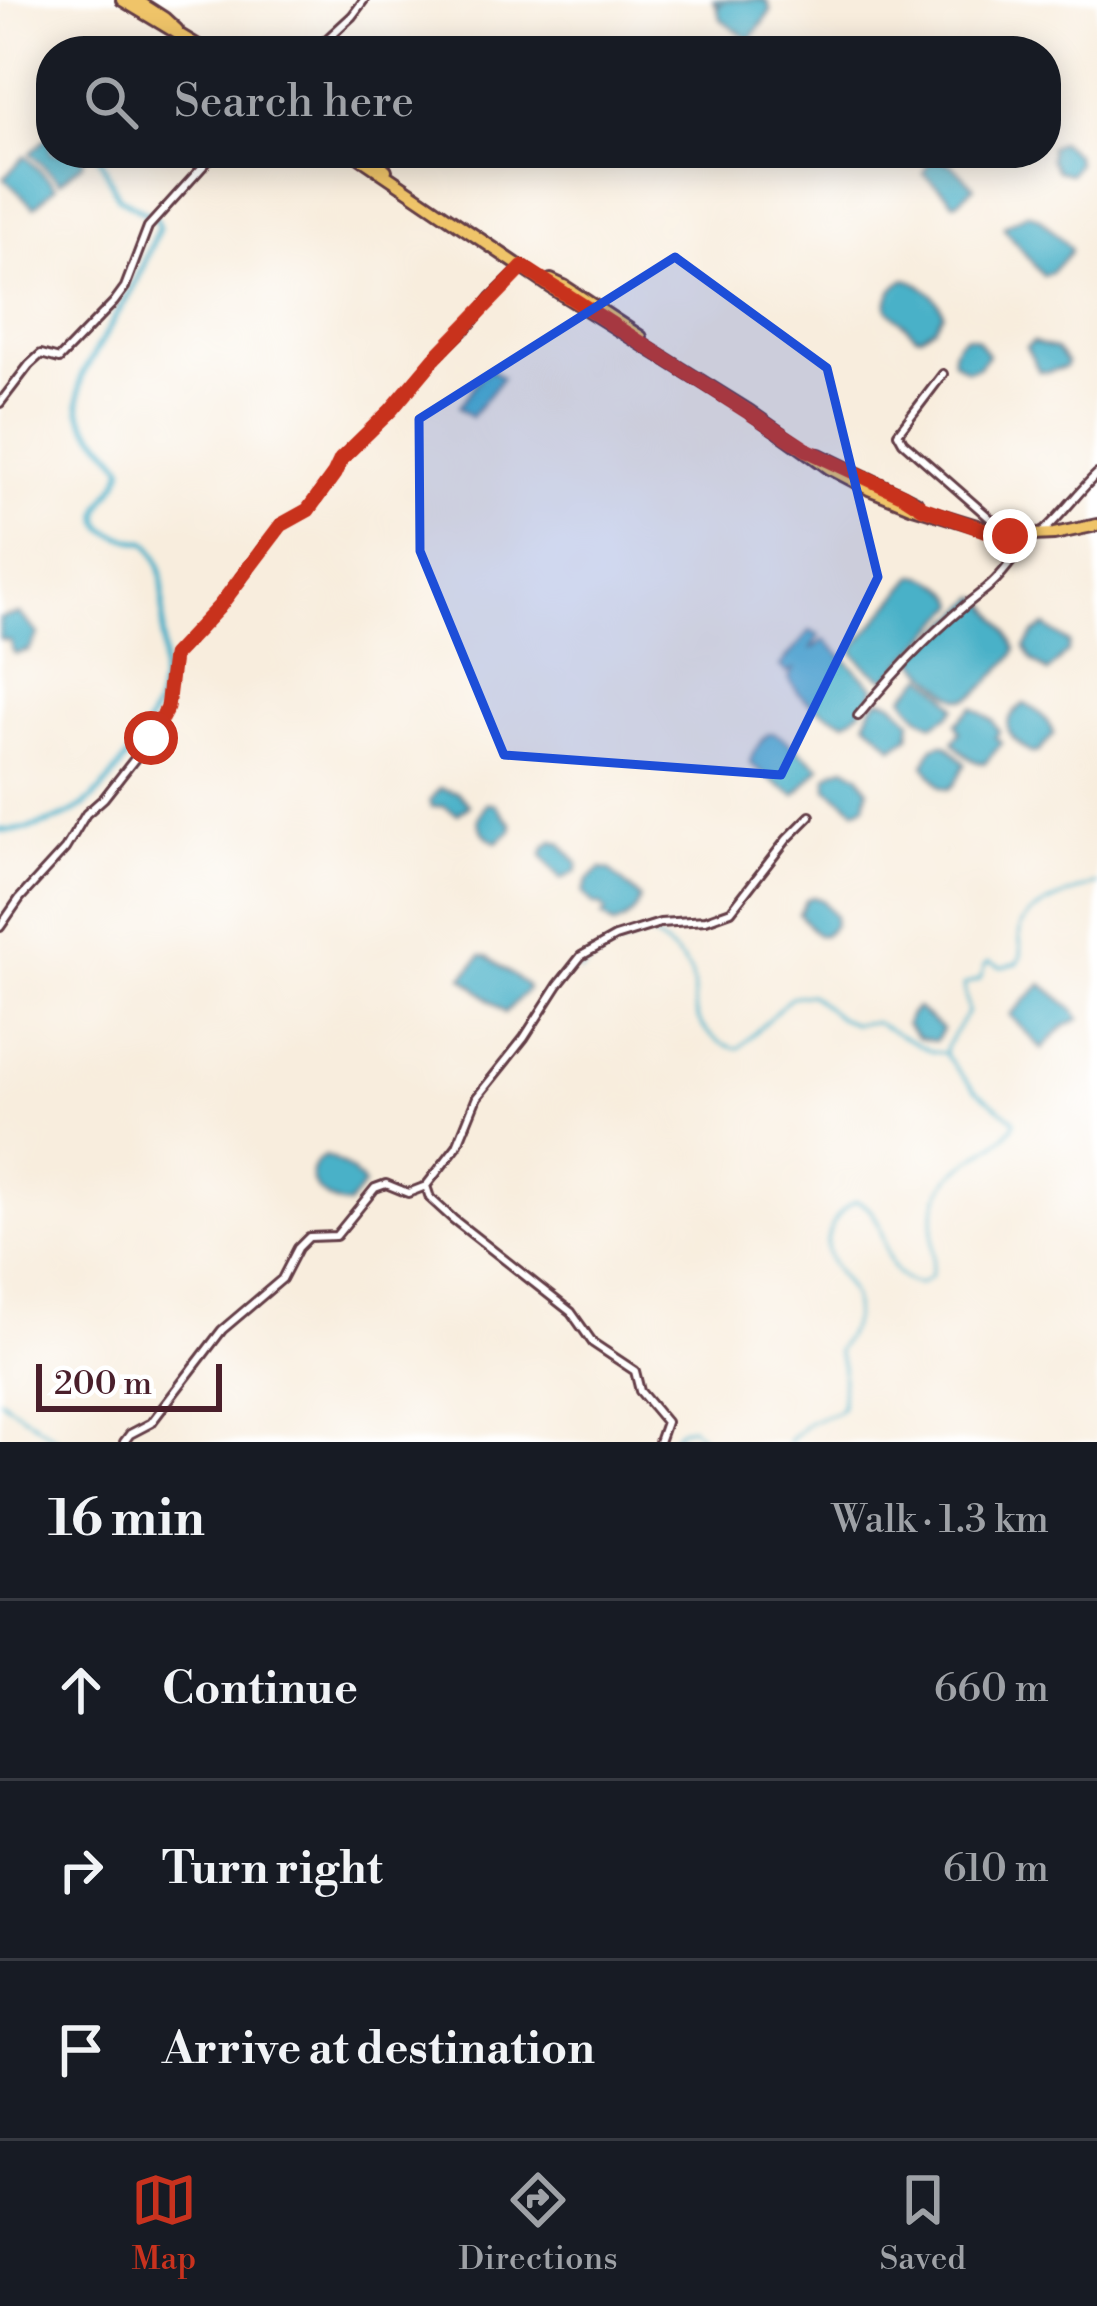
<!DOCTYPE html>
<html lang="en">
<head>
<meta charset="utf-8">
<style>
	body { margin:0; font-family:"Libre Bodoni",serif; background:#20242c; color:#f1f3f6 }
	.scale { position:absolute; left:36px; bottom:30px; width:186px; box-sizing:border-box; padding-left:12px; border:6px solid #4a1f2b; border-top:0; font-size:33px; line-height:42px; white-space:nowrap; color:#4a1f2b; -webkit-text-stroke:9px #fff; paint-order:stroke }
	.stop { position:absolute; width:36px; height:36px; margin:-27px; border:9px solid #c8321e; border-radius:50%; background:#fff }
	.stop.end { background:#c8321e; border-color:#fff; box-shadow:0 3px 12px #0008 }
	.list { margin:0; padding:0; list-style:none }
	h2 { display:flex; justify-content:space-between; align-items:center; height:156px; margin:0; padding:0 48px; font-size:51px }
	h2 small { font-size:39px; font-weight:400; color:#9ea1a6 }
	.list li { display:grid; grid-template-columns:78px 1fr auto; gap:36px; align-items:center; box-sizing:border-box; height:180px; padding:0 48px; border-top:3px solid #363941 }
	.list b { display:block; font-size:45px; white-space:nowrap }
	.list em { font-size:39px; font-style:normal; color:#9ea1a6 }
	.icon { flex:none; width:66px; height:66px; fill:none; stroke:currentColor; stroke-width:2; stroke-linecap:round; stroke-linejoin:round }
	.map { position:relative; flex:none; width:1097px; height:1442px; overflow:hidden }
	.search { position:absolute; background:#171b24; box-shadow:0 6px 30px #0003; left:36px; right:36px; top:36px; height:132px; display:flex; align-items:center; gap:30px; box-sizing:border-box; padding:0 42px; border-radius:48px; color:#9ea1a6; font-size:45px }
	.sheet { height:696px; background:#171b24 }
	nav { display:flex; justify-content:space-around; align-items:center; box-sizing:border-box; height:168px; border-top:3px solid #363941; background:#171b24; font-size:33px; color:#9ea1a6 }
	nav a { display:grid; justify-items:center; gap:6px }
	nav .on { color:#c8321e }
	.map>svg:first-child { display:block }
	.water { fill:#4ab1c8; stroke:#4a687a; stroke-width:3 }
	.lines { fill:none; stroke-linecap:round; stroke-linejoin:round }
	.stream { stroke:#4ab1c8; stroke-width:3 }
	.canal { stroke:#4ab1c8; stroke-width:6 }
	.minor-casing { stroke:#643e46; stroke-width:12 }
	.primary-casing { stroke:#643e46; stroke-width:16 }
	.minor { stroke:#fff; stroke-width:6 }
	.primary { stroke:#efc469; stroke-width:10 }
	.route { stroke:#c8321e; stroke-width:15 }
	.marked { fill:#1d4ed8; fill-opacity:0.2; stroke:#1d4ed8; stroke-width:9; stroke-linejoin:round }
</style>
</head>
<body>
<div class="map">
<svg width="1097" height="1442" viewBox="0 0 1097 1442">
	<rect width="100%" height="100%" fill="#fff"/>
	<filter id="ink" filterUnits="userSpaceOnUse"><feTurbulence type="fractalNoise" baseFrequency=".00833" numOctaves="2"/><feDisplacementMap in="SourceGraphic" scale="24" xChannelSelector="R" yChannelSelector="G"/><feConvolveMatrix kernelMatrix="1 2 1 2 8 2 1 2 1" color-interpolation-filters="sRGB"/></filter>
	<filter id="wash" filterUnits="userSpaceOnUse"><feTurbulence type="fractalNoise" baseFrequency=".004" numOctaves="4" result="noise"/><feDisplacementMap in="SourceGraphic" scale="48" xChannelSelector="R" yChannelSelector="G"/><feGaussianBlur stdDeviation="2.7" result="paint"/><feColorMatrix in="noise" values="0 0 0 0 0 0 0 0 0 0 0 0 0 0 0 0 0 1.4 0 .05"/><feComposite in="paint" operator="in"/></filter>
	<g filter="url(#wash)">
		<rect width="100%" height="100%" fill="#f8eddd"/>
		<!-- water -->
		<path class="water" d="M713,0h50l5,3 3,8 -21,29 -29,-21 -4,-10 4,-5 -5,1z
			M49,136l2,17h29l4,6 -2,5 -22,18 -30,-29z
			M1060,142l15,12 2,9 -7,11 -13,-3 -7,-12v-12z
			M25,156l31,31 -22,20 -30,-29z
			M940,160l14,6 20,21 -17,15h-4l-6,-8 -23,-20 4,-11z
			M1029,213l12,6 29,29v4l-19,21 -8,3 -39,-48v-2z
			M906,279c14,2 34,20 37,34l-9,14 -13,9 -5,-1 -28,-26c-2,-13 6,-24 18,-30z
			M967,336l10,3 11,16 -10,12 -11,3 -14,-9c-2,-11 4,-20 14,-25z
			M1033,342l23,7 11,14 -2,4 -17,5 -9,-1 -13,-24z
			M490,369l12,9 -31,39 -12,-10 22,-31z
			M915,575c15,1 39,13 43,29l-71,75c-13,-4 -24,-15 -33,-26v-5z
			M978,597l5,1 23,31 10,20 -3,7c-51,54 -43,59 -97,5l1,-8z
			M20,614l18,20 -9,16 -13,4 -4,-3 -2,-10 -10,-2v-21z
			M1045,626l24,17 -2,9 -19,20 -16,-12 -7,-13 9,-13z
			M810,631l9,4 -8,15 14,-10 49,47c-2,13 -17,30 -29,34 -24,-9 -45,-20 -56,-43l6,-10 -8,5 -7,-7z
			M925,676l21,19 9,12 -5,7 -16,10c-12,-3 -25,-17 -30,-28z
			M880,699l12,3 19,18 -2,16 -16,11 -27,-26 7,-16z
			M1024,704c12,3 26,19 30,30l-16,18 -6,1c-25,-16 -35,-29 -8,-49z
			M973,707l20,14 6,11 -4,5 7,6 -17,20c-14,0 -24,-11 -32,-22l7,-9 -4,-9z
			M773,733l10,5 37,29 -24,28 -17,-9 -29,-23c2,-11 10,-20 18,-29z
			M942,744l5,1 18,19 -11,21 -6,4 -7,-2 -17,-22 9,-18z
			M845,767l14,8 9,14 -3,16 -9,5 -29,-22v-11l8,-7z
			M440,788l18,5 11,12 -11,9 -16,-8 -10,1 -2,-6z
			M486,804h9l17,21 -1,6 -14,11c-11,-4 -17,-12 -19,-23z
			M553,841l8,2 17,21 -2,8 -15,7 -19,-24 4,-9z
			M600,869l9,1 31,28c-3,14 -11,22 -26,27l-12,-9 4,-5 -5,-6h-7l-11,-12 5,-13z
			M813,897l9,3 13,16 -1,9 -10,10h-7l-18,-21 8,-15z
			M481,956l6,1 39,28 1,5 -22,23 -42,-36z
			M1042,984l30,24 8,11 -17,8 -21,22 -32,-34z
			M917,1008l25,21 -7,12 -17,-3 -12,-14 4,-10z
			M325,1156c17,6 28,15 39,29l-16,20c-24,-1 -54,-32 -23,-49z"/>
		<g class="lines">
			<!-- stream -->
			<path class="stream" d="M580,971l28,-22 41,-16c14,10 34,24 42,41 5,11 1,27 5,39 5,18 24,34 43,35l52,-51 19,-3 29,24 15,6 20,-2 58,30 12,1
				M0,1399l61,43
				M670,1442l9,-12 12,-3 16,15
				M788,1442l21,-20 28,-10 5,-5 1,-40 -6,-16c9,-15 19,-26 17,-44 -1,-22 -18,-31 -25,-50 -8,-21 9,-48 27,-56 41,14 15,76 63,83l11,-7c7,-23 -1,-47 5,-69 10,-48 60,-52 79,-84v-5l-40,-30 -28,-32 -1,-9 23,-36 -4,-27 16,-6 5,-14 4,-3 13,5 16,-4c9,-15 -3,-22 3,-37 8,-20 57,-36 76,-42"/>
			<!-- canal -->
			<path class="canal" d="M0,830c26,4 75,-14 94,-33 20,-18 60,-75 65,-101 5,-27 4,-56 4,-83 0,-26 2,-51 -16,-70 -20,-4 -61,-10 -44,-40 8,-14 17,-19 20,-36 -23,-37 -54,-35 -41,-92l56,-97 21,-51 -3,-8 -38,-22 -20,-44"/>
		</g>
	</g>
	<g filter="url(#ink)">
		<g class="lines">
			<!-- minor casing -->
			<g class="minor-casing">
				<path id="minor" d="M314,51l38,-35 12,-16
					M943,374l-45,59 5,9 105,92
					M0,403l29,-38 12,-11 18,5 55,-57 11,-15 23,-60 67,-74
					M858,716c37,-45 78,-89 124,-124 17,-12 30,-32 43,-48 6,-7 16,-9 22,-16 18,-17 32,-37 50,-54
					M0,927l20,-29 45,-49 21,-35 18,-16 47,-60 16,-30 6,-52 46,-49 62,-82 27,-15 26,-36 7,-15 50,-49 43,-51 37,-35 20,-27 29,-28
					M124,1442l6,-8 21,-11 71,-93 60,-51 16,-31 11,-11 27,-1 39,-48 11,-4 22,9 18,-7
					M659,1442l7,-20 -26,-31 -5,-20 -42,-28 -22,-31 -118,-93 -23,-21 -4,-12 31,-40 20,-49 47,-59 34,-53 23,-29 34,-19 45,-14 46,-3 25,-9 56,-72 23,-23"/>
			</g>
			<!-- primary casing -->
			<g class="primary-casing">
				<path id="primary" d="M122,0l85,51
					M136,0l28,18 13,12
					M353,153l205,139 191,119 80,57 40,21 44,18 97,29 44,-2 43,-9
					M367,153l19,17
					M551,280l13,6 77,51
					M819,455l97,47"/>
			</g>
			<!-- minor -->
			<use href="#minor" class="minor"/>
			<!-- primary -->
			<use href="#primary" class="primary"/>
		</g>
	</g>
	<g class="lines" filter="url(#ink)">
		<!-- route -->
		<path class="route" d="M151,738l16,-30 6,-52 46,-49 62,-82 27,-15 26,-36 7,-15 50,-49 43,-51 89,-92 284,183 96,45 20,13 61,22 26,6"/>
	</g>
	<!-- marked area -->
	<path class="marked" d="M675,257l152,111 51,209 -97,198 -277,-20 -84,-204 -1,-132z"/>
</svg>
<div class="scale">200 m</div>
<div class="stop" style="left:151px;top:738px"></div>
<div class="stop end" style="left:1010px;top:536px"></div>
<div class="search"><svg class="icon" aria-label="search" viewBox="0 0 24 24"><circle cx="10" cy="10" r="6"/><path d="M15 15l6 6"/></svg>Search here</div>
</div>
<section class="sheet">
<h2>16 min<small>Walk · 1.3 km</small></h2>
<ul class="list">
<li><svg class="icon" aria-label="ahead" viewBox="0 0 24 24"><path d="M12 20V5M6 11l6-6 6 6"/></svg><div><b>Continue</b></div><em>660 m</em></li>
<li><svg class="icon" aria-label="right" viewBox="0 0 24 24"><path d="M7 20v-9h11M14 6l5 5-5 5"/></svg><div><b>Turn right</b></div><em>610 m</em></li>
<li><svg class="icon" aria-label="arrive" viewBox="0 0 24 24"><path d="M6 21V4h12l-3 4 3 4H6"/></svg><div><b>Arrive at destination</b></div></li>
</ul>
</section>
<nav>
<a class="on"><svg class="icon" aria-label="map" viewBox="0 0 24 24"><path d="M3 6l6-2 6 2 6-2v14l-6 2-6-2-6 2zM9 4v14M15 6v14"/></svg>Map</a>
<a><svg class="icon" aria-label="directions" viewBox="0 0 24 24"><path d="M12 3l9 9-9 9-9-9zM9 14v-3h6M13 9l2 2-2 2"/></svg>Directions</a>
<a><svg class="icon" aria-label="saved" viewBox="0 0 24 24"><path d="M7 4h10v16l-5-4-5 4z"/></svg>Saved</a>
</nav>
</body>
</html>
